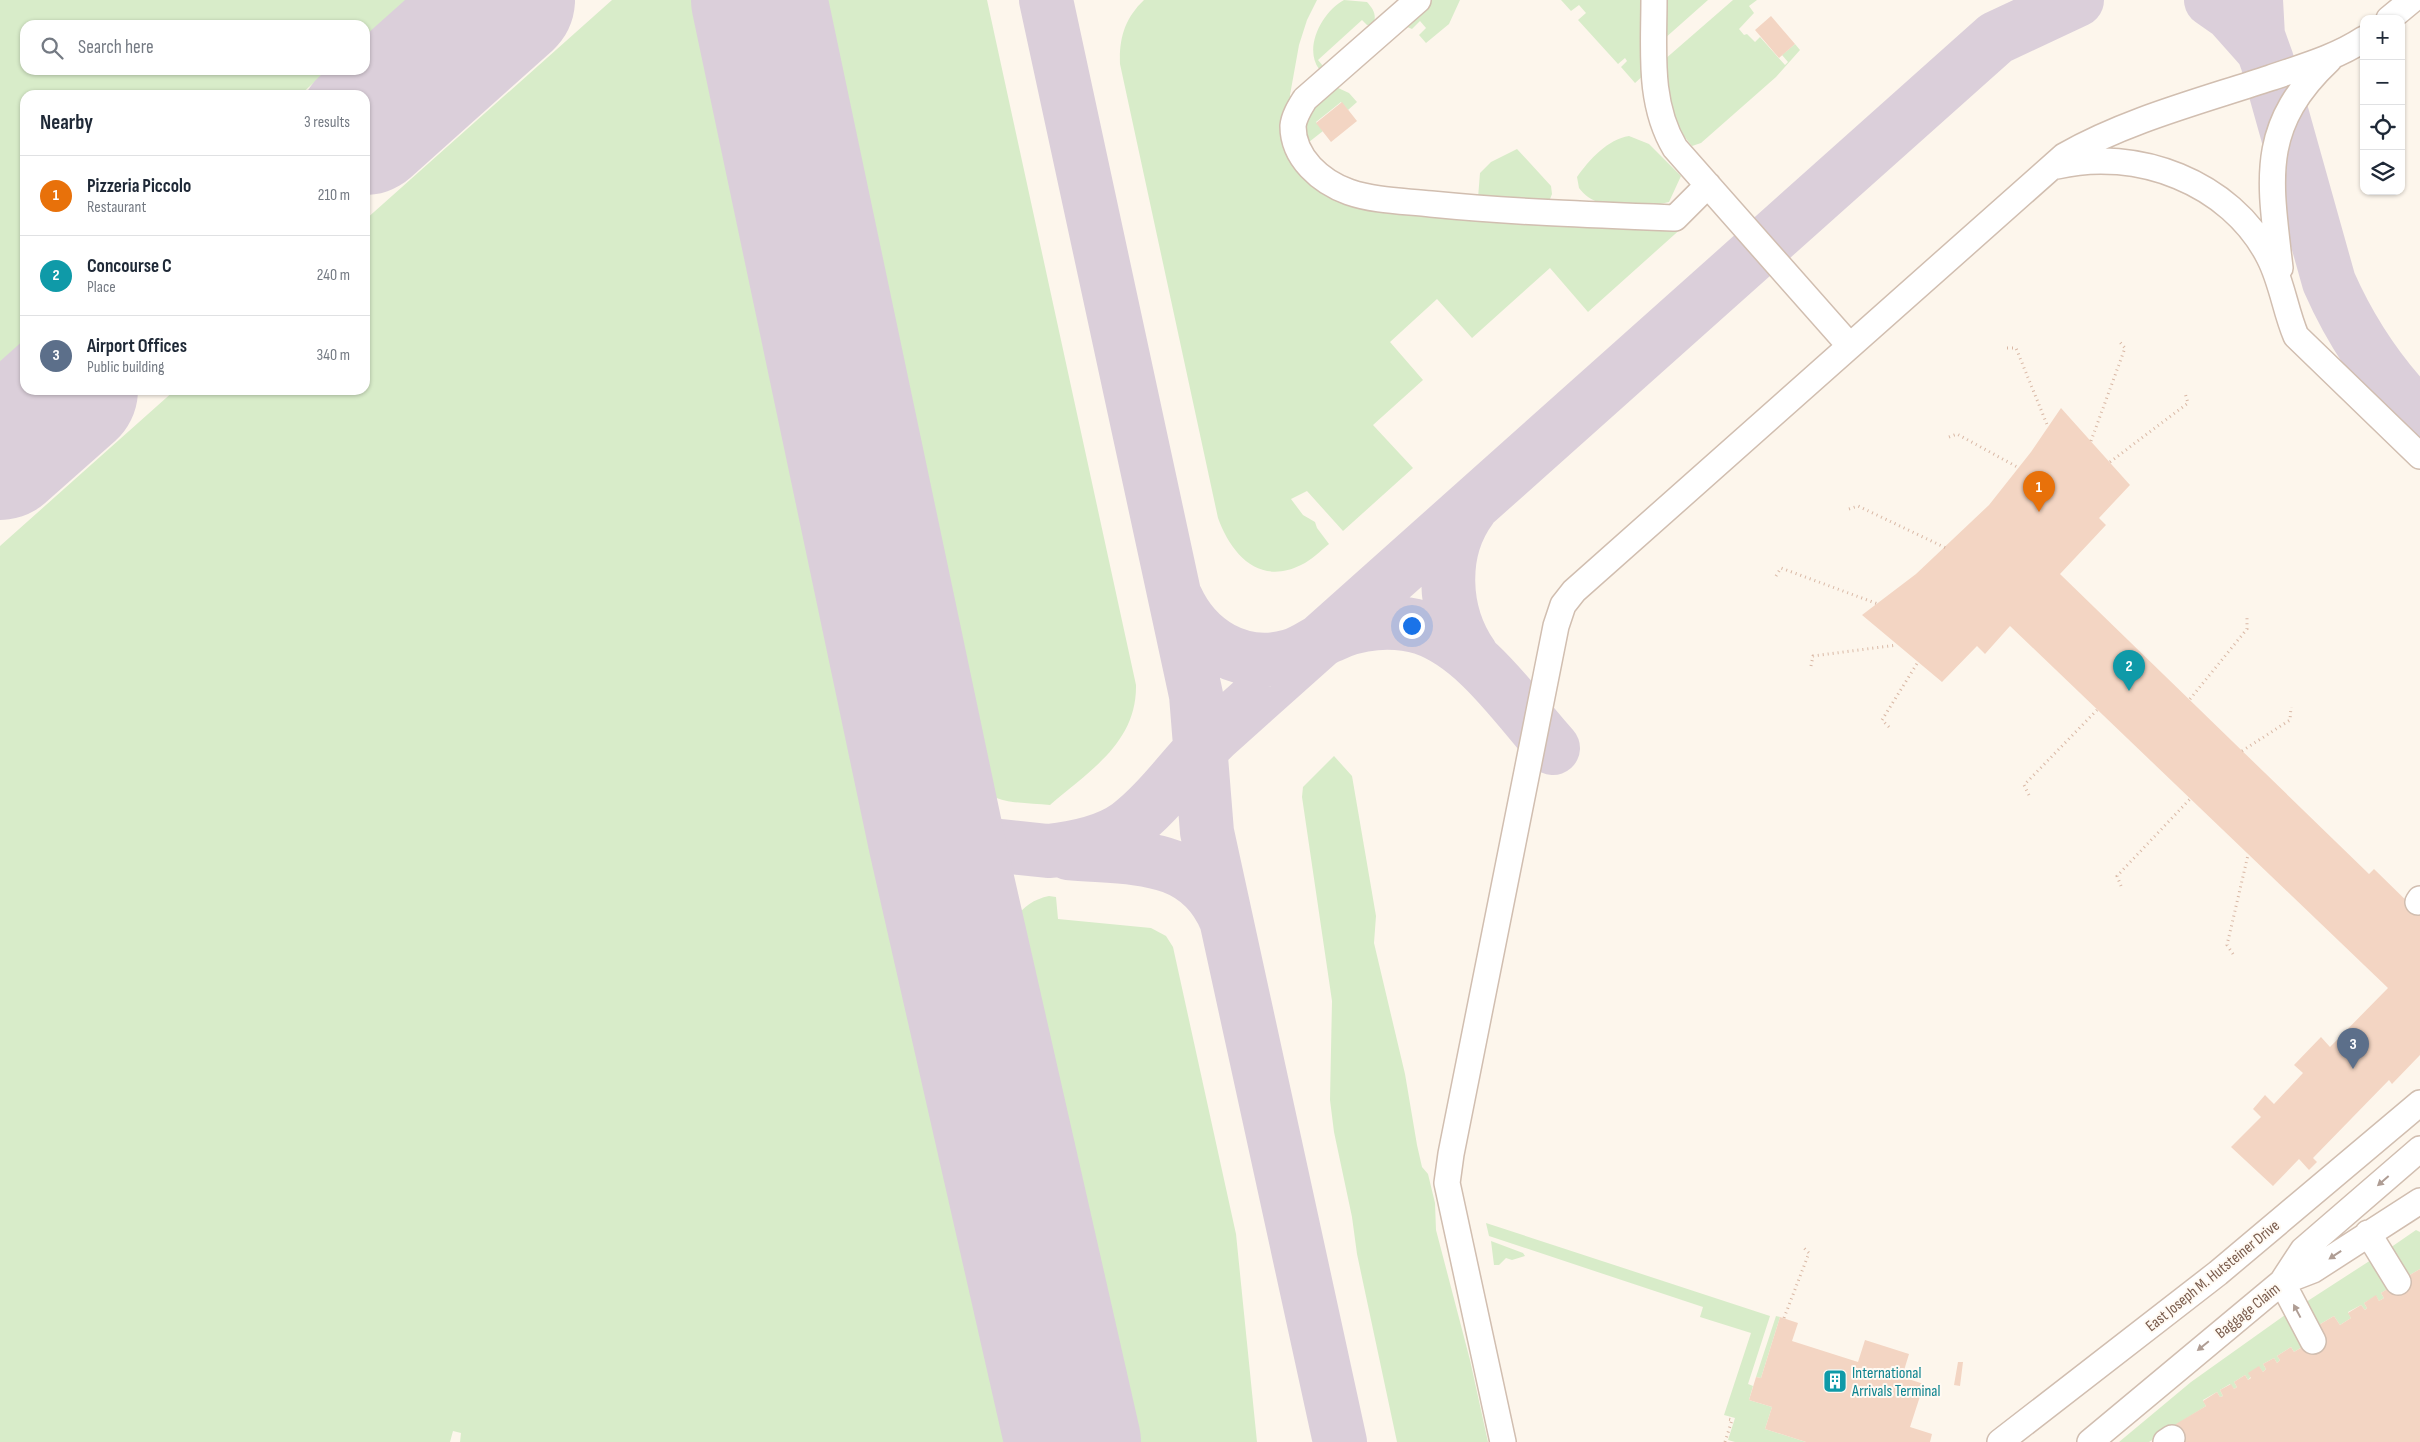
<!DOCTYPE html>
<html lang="en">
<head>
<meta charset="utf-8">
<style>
	body { margin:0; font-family:"Sofia Sans Condensed",sans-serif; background:#f2f2f3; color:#1f2937 }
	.controls { position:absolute; right:15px; top:15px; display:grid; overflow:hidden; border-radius:10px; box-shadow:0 1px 4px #0004 }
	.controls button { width:45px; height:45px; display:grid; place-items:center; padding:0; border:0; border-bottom:1px solid #e0e1e3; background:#fff; color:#1f2937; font:25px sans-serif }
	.you { position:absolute; left:1411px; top:625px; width:18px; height:18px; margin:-12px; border:4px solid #fff; border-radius:50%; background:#1a73e8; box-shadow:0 0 0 8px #1a73e833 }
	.badge { display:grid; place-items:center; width:32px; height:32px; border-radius:50%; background:#7c3aed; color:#fff; font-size:16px; font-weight:700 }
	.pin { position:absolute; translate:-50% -41px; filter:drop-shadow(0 1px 2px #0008) }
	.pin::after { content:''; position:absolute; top:26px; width:18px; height:15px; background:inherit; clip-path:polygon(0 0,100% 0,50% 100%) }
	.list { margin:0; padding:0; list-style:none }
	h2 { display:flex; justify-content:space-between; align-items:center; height:65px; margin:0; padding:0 20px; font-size:21px }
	h2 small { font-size:16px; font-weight:400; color:#747a83 }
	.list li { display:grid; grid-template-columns:32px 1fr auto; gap:15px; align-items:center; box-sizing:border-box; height:80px; padding:0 20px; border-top:1px solid #e0e1e3 }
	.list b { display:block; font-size:19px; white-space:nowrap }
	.list p { margin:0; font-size:16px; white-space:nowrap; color:#747a83 }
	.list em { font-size:16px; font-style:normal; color:#747a83 }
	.icon { flex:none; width:28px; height:28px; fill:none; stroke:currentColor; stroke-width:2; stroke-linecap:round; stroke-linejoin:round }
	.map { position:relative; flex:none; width:2420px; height:1442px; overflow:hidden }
	.search { position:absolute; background:#fff; box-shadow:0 1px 4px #0004; left:20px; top:20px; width:350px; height:55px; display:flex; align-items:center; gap:12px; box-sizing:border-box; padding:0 18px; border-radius:15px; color:#747a83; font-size:19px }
	.panel { position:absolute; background:#fff; box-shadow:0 1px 4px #0004; left:20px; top:90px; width:350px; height:305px; border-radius:15px }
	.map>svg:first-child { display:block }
	.green { fill:#d8ecc9 }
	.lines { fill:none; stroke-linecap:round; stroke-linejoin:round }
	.taxiway { stroke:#dbcfda; stroke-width:54 }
	.runway { stroke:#dbcfda; stroke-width:136 }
	.building { fill:#f3d5c3 }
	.minor-casing { stroke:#d1beb0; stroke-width:28 }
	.path { stroke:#d9b8a5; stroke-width:3; stroke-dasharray:1 4; stroke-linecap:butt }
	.minor { stroke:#fff; stroke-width:25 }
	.oneway { fill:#af9d94 }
	.labels { text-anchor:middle; stroke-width:4; stroke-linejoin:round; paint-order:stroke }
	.street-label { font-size:16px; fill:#7a5c4d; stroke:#fffaf3 }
	.culture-label { font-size:16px; fill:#0d838f; stroke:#fffaf3; text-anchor:start }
</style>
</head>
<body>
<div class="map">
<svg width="2420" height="1442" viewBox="0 0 2420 1442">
	<rect width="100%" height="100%" fill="#fdf6ec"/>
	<!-- green -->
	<path class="green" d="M0,0h406l-41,37v-12h-340v45h303l-28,25h-275v245l-25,22z
		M612,0h95l1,2 316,1440h-564l1,-9 -8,-2 -3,11h-450v-896l175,-156h190v-170z
		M803,0h184l149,685c1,58 -47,86 -86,120 -28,-3 -60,1 -76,-26z
		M1144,0h173l-10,20 -8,25 -9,50 26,90 368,41 -96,86 -38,-44 -78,70 -35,-39 -47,43 33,38 -50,45 40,43 -70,63 -36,-40 -16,8 12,16 12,7 2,6 12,16c-9,7 -17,16 -28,21 -42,21 -70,-11 -83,-47l-98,-454c-1,-26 5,-46 24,-64z
		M1344,0l23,2c7,8 10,13 6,24l-6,-1 -5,-5 -44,40 5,6 -4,3c-16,-22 4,-58 25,-69z
		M1426,0h34l-11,24 -23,19 -7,-8 7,-7 -6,-7 -8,8 -7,-3z
		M1561,0h84v74l-10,9 -14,-16 6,-6 -2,-3 -7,6 -40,-44 8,-7 -7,-8 -8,6z
		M1664,0h44l-44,39z
		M1733,0h24l-8,6 5,7 -15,16 5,6 3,-1 8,8 5,-5 25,28 3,-3 -6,-7 13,-11 5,6 -24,27 -75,66 -9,3c-26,-31 -24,-48 -28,-86z
		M1336,87l13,6 8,9 -9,8 -7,-8 -25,20 7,9 -14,11c-10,-29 8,-37 27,-55z
		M1629,136l20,8 32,32 -12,26c-27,7 -72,11 -90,-14l-2,-11c12,-17 31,-38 52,-41z
		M1517,149l34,37 1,8 -4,10 -70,-6 2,-25 11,-11z
		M1334,756l18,20 24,140 -2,27 31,131 12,71 5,22 6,7 7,29 1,27 34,130 18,82h-91l-40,-188 -5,-37 -18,-85 -4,-32 2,-99 -30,-204 1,-10z
		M1049,896l7,1 2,22 93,9 15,8 7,11 63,287 21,208h-138l-110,-499c1,-25 16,-42 40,-47z
		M1486,1223l284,93 -22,68 5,2 -4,14 23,7 -7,22 41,13h-71l-7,-2 7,-22 -11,-3 27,-82 -51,-16 3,-10 -214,-71z
		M2416,1230l4,2v37l-12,7 3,5 -3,2 -21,-33z
		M1491,1241l32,12 2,3 -13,4 -6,-2 -7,7h-5z
		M2371,1260l20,27 -10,6 3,5 -5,3 -3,-5 -12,7 3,5 -2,2 -4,-5 -13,7 3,6 -11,7 -6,-9 -17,10 -14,-22z
		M2285,1315l22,29 -13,8 -3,-5 -14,9 3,4 -3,3 -3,-5 -11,6 3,5 -3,3 -4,-5 -11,13 -3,-5 -11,7 3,5 -3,2 -4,-5 -10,6 3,6 -3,1 -3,-5 -14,8 3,6 -57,36h-30l72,-60z
		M1776,1316l4,1 -19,61 -5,-1z"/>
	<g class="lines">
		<!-- taxiway -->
		<path class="taxiway" d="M1046,0l150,695 11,137 133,610
			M2211,0l20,14 32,36
			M2256,0l2,36 9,25 62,221c22,50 50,92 88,131
			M1471,508c-32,43 -29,105 1,148
			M1176,598c20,44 64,72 114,58 15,-4 26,-14 40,-20 28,-14 63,-17 93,-8 53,18 93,79 130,120
			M936,839l112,12 35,-3
			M1048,851c26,-3 58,-9 80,-25 32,-24 58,-63 87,-91l781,-697 81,-38
			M1068,853c63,6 129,-2 158,67"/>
		<!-- runway -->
		<path class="runway" d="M759,0l177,839 137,603
			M365,127l142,-127
			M0,452l70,-62"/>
	</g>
	<!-- building -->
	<path class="building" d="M1771,16l24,28 -16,14 -24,-28z
		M1342,102l15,19 -26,21 -15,-19z
		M2061,408l69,77 -31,33 7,7 -46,49 309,300 5,-5 46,45v141l-28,29 -3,-4 -76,78 4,4 -8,8 -10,-11 -26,27 -42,-39 30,-30 -8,-8 12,-14 9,9 29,-31 -9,-8 27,-28 9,10 58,-59 -378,-362 -25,28 -8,-8 -35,36 -80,-67 54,-41 73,-69 42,-53z
		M2420,1269v173h-249l5,-18 30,-18 -3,-5 14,-9 3,5 3,-1 -3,-6 11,-6 3,5 3,-2 -3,-5 11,-7 3,5 3,-2 -3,-5 11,-7 4,6 3,-3 -3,-5 11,-6 3,5 3,-3 -3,-4 14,-9 3,5 28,-17 -5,-9 17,-10 6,9 11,-7 -3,-5 13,-8 4,5 2,-2 -3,-5 12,-8 3,6 5,-3 -3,-5 24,-15 3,5 3,-2 -3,-5z
		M1780,1317l18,6 -6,18 66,21 7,-22 44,14 -7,23 22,7 -14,43 22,7 -2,8h-124l-41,-13 7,-22 -23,-7 7,-23 5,1z
		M1958,1362h5l-3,24 -6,-1z"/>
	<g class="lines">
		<!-- minor casing -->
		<g class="minor-casing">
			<path id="minor" d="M1418,0l-113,99c-5,8 -11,17 -12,27 0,32 28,56 56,66 26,9 55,9 82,12 81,8 163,11 244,14l33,-33
				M1654,0c0,50 -6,103 21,148l175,198
				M2389,19l23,-19
				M2057,166c79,-19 174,16 212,91 13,25 16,53 27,79l124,120
				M2280,268c-10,-88 -22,-141 49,-208
				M2418,902l2,-3
				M2368,1233l30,49
				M2282,1282l21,-32 117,-101
				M2282,1282l31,59
				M1503,1442l-56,-259 4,-29 105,-528 7,-21 11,-14 490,-435c63,-36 137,-55 206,-78 32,-11 65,-20 94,-39
				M2000,1442l218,-169 202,-170
				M2090,1442l192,-160 31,-12 107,-69
				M2166,1442l6,-4"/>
		</g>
		<!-- path -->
		<path class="path" d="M2007,348h9l32,79
			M1949,437l8,-3 62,34
			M2091,441l34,-93 -6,-7
			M2110,462l78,-59 -3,-10
			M1849,509l9,-3 88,42
			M1776,576l5,-8 97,36
			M1811,666l2,-10 84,-11
			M2190,699l57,-70v-13
			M1889,727l-7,-7 36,-58
			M2242,751l48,-31 1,-13
			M2029,795l-5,-10 73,-75
			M2121,886l-4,-10 73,-77
			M2233,954l-6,-9 21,-90
			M1784,1318l25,-65 -6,-6
			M1725,1442l7,-22 -4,-1"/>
		<!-- minor -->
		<use href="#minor" class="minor"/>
	</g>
	<!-- one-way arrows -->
	<defs><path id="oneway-solid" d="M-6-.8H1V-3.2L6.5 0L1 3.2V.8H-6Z" transform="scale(1.25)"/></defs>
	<g class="oneway">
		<use href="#oneway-solid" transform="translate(2383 1181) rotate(139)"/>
		<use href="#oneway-solid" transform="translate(2335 1255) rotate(146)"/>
		<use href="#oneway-solid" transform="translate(2297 1311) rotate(-118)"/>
		<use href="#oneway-solid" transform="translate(2203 1346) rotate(141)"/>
	</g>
	<!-- icons -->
	<defs>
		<g id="building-square" transform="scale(1.25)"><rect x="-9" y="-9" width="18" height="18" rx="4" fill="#0f9aa8" stroke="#fffaf3"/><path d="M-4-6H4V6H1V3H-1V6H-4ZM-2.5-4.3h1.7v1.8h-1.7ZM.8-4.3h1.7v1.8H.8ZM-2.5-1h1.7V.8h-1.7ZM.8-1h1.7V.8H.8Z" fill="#fff"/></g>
	</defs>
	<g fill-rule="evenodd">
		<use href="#building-square" x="1835" y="1381"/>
	</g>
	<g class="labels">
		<!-- street labels -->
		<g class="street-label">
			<text transform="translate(2212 1275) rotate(-39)" y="6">East Joseph M. Hutsteiner Drive</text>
			<text transform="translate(2247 1310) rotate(-39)" y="6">Baggage Claim</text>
		</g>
		<!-- culture labels -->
		<g class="culture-label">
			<text x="1852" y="1378">International<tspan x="1852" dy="18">Arrivals Terminal</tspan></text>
		</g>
	</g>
</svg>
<div class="controls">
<button>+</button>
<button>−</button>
<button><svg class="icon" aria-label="locate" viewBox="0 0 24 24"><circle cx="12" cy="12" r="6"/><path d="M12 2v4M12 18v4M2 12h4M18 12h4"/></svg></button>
<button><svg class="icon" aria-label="layers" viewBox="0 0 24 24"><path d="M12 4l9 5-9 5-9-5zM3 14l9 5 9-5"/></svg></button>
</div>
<div class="you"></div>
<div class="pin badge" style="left:2039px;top:512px;background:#e8710a">1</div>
<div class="pin badge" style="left:2129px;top:691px;background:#0f9aa8">2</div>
<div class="pin badge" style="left:2353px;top:1069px;background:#5c6f8a">3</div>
<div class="search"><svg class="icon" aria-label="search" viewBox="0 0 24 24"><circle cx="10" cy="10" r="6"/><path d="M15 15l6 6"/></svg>Search here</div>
<section class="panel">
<h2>Nearby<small>3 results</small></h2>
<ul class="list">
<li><span class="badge" style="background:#e8710a">1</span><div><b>Pizzeria Piccolo</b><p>Restaurant</p></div><em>210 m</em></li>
<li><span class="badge" style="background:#0f9aa8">2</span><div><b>Concourse C</b><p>Place</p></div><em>240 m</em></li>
<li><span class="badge" style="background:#5c6f8a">3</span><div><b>Airport Offices</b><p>Public building</p></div><em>340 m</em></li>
</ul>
</section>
</div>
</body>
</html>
